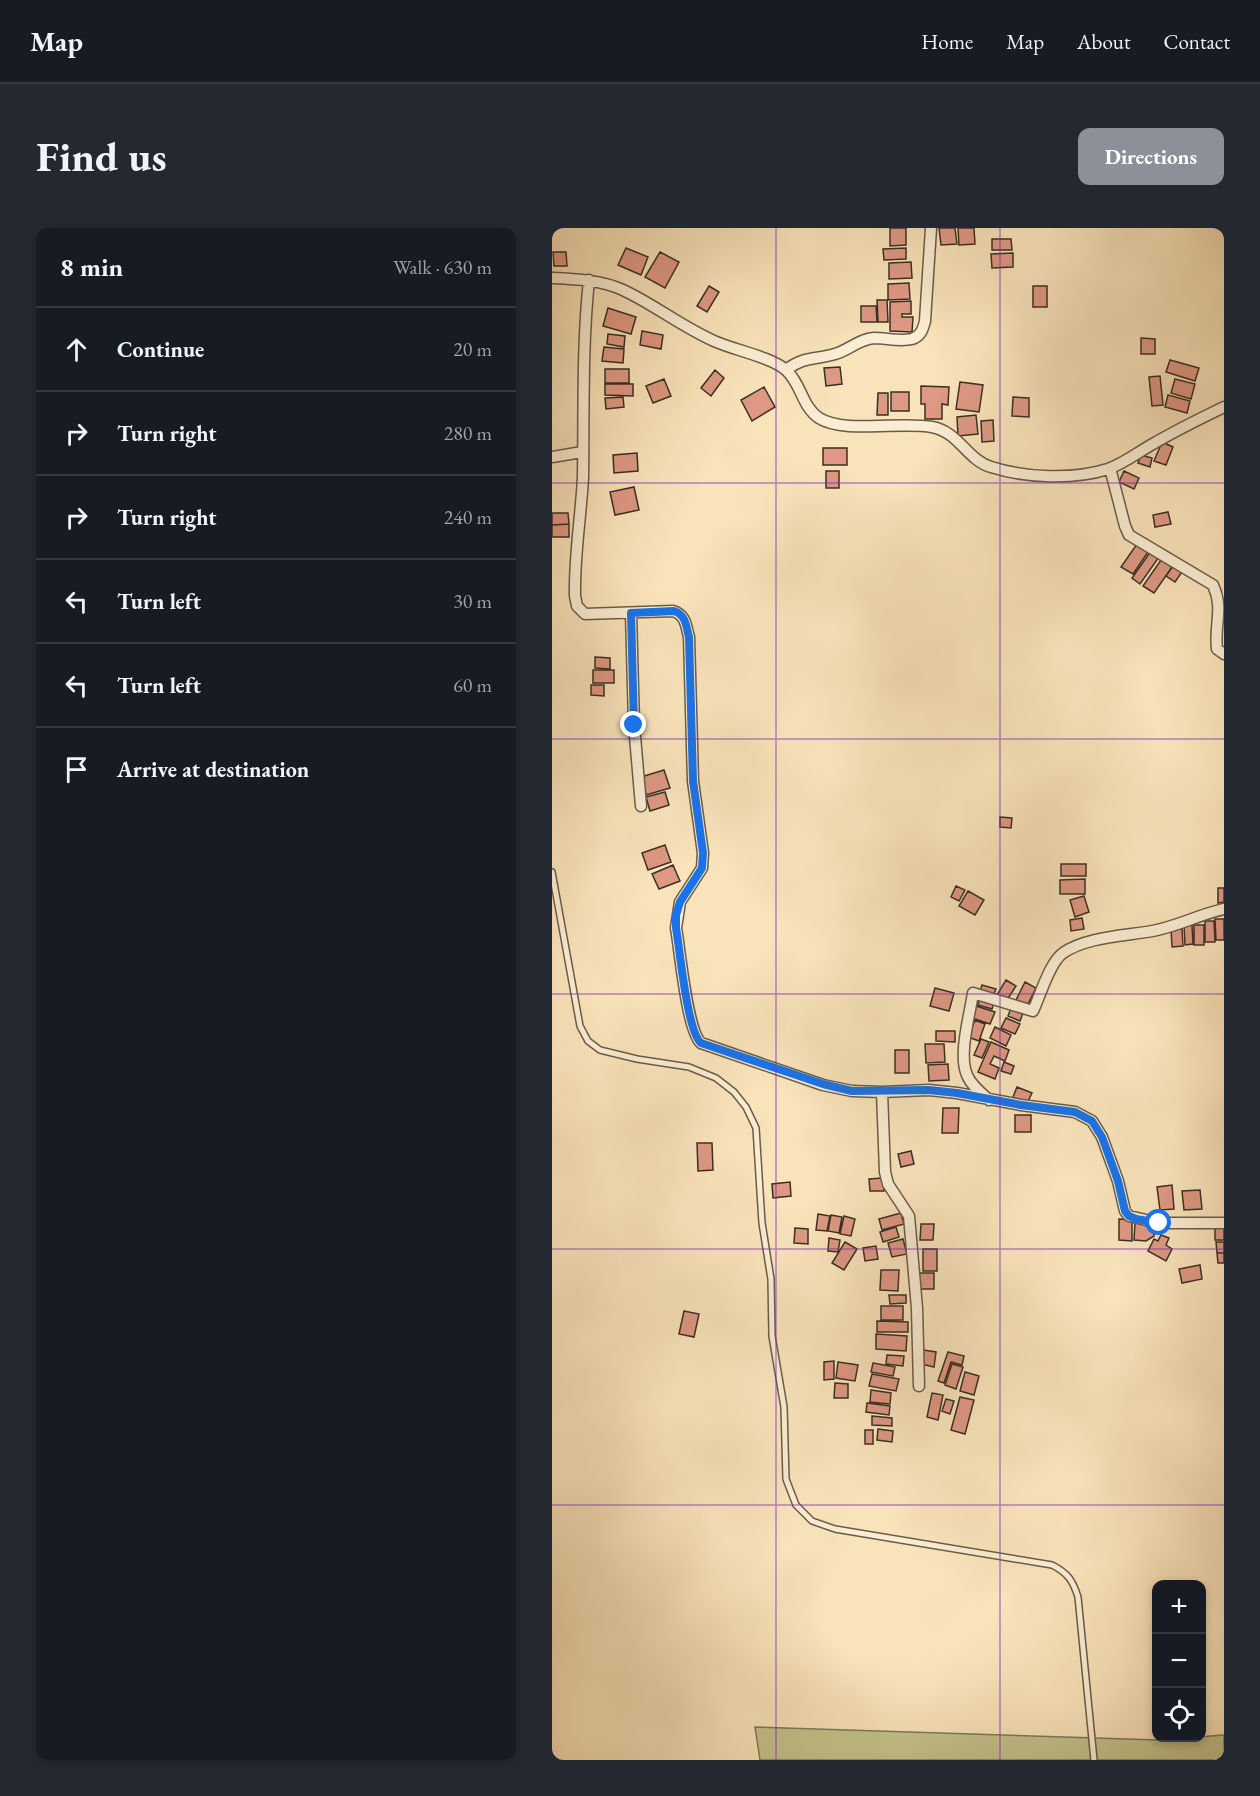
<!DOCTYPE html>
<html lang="en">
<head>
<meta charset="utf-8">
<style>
	body { margin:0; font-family:"EB Garamond",serif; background:#242831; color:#f1f3f6 }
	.controls { position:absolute; right:18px; bottom:18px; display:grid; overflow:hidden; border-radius:12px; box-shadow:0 3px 9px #0003 }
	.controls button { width:54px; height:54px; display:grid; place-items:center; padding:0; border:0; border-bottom:2px solid #363941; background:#171b24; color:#f1f3f6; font:30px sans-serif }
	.stop { position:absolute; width:18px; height:18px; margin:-14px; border:4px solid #1a73e8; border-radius:50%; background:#fff }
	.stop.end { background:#1a73e8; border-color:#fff; box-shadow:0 2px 6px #0008 }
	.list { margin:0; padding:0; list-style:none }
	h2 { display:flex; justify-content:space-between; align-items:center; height:78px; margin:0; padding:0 24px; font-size:26px }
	h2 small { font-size:20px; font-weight:400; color:#9ea1a6 }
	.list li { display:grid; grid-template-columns:39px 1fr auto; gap:18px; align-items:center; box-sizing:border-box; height:84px; padding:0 24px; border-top:2px solid #363941 }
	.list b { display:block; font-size:22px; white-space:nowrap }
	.list em { font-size:20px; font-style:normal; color:#9ea1a6 }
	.icon { flex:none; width:33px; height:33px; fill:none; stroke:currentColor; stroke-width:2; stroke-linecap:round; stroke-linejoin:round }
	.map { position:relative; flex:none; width:672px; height:1532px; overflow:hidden; border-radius:12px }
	header { display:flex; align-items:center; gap:36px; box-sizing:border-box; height:84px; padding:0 30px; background:#171b24; border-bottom:2px solid #363941 }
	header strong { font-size:28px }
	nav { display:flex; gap:33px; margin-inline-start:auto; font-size:21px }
	.intro { display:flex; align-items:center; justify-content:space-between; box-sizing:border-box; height:144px; padding:0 36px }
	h1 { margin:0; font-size:42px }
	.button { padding:15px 27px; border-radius:12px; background:#8c9099; color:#fff; font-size:21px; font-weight:700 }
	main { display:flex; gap:36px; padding:0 36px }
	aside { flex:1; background:#171b24; border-radius:12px; box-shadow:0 3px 9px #0003 }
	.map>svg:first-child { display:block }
	.green { fill:#c3c28c; stroke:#7e7858; stroke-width:1.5 }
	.building { fill:#de9883; stroke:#3a2f24; stroke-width:1.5 }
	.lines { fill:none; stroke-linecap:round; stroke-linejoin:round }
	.service-casing { stroke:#6a5c4a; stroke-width:8 }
	.minor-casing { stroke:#6a5c4a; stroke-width:13 }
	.service { stroke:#fbedd2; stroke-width:5 }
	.minor { stroke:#fbedd2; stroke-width:10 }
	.route { stroke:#1a73e8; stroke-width:8 }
	.grid { fill:none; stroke:#7b2cbf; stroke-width:1.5; stroke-opacity:0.55 }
</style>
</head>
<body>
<header>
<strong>Map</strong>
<nav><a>Home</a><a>Map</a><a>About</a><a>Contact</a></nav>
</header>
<div class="intro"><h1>Find us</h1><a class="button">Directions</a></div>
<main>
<aside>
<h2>8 min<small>Walk · 630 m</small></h2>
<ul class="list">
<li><svg class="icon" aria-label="ahead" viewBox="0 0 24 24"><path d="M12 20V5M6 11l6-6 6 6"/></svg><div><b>Continue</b></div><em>20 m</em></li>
<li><svg class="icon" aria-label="right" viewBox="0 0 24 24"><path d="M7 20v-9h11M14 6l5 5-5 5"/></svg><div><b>Turn right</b></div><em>280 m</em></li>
<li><svg class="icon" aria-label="right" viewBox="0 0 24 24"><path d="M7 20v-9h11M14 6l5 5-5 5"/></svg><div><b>Turn right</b></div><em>240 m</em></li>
<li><svg class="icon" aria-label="left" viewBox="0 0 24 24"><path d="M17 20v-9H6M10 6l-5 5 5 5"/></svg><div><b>Turn left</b></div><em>30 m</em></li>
<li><svg class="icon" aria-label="left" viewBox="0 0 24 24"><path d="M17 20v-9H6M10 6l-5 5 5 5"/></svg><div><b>Turn left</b></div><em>60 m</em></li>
<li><svg class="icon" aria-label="arrive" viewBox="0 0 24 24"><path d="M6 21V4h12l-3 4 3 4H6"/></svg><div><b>Arrive at destination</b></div></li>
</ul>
</aside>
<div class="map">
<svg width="672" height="1532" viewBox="0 0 672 1532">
	<rect width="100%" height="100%" fill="#f9e3ba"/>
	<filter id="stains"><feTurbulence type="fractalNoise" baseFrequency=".00333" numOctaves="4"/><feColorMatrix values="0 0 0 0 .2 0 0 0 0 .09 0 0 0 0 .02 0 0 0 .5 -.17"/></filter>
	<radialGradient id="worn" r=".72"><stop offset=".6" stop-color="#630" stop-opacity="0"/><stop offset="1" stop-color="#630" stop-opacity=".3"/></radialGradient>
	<!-- green -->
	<path class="green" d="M203,1499l404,13 65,-5v25h-464z"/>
	<!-- building -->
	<path class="building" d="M338,0h16v17l-16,1z
		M387,0h16l2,16 -16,1z
		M406,0h16l1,16 -16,1z
		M440,11h19l1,11h-20z
		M74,20l22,9 -7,18 -23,-10z
		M354,20v11l-22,1 -1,-11z
		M1,24h13l1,14h-13z
		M108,24l19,10 -14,26 -20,-11z
		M461,25v14l-21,1 -1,-14z
		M359,34l1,16 -23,1v-16z
		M357,55l1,16 -22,1v-16z
		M157,58l10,6 -12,20 -10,-6z
		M481,58h14v21h-14z
		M325,72h10l1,22h-10z
		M359,73v13h-9v3h11l-1,15 -22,-1v-29z
		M309,78h15l1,16h-16z
		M56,80l28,9 -5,17 -28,-8z
		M90,103l21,4 -2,14 -21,-4z
		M56,106l17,2 -1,11 -17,-3z
		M589,110l14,1v15h-14z
		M52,119l20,2 -1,14 -21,-2z
		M618,132l29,8 -4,13 -29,-9z
		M288,139l2,17 -16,2 -2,-18z
		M53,141h24v14h-24z
		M163,142l9,8 -13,18 -10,-8z
		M608,148l3,29 -11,1 -3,-29z
		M112,151l7,17 -18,7 -7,-17z
		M623,151l20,5 -4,15 -20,-6z
		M408,154l23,3 -4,27 -23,-3z
		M53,156h28v12l-28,-1z
		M369,158l28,1 -1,18 -6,-1v15h-17v-15h-4z
		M212,159l11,20 -23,14 -11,-21z
		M339,164h18v19h-18z
		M326,165h10v22h-11z
		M616,167l22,6 -3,12 -22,-6z
		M71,169l1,10 -18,2 -1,-11z
		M461,169l16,1v19l-17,-1z
		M424,187l2,19 -20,2 -1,-19z
		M441,192l1,21 -12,1 -1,-21z
		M610,214l11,5 -7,18 -12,-4z
		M271,220h24v17h-24z
		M85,225l1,18 -24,2 -1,-18z
		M589,227l11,3 -2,9 -12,-4z
		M274,243h13v17h-13z
		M572,243l15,7 -5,11 -15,-7z
		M82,259l5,23 -24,5 -5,-23z
		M616,284l3,12 -16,3 -2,-12z
		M0,285h16l1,11 -17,1z
		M17,296v13h-17v-12z
		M585,316l11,8 -15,22 -12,-7z
		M599,323l8,6 -19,27 -8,-6z
		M609,332l11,7 -18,26 -11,-7z
		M623,335l9,6 -9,13 -9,-6z
		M43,429l15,1v11l-15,-1z
		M41,442h21v13h-21z
		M39,457h13v11l-13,-1z
		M112,542l6,18 -24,7 -5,-18z
		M113,564l4,13 -19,6 -4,-14z
		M448,589l12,1 -1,10 -11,-1z
		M113,617l6,17 -23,8 -6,-17z
		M509,636h25v12h-25z
		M121,637l7,16 -21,8 -7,-15z
		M533,651v15h-25v-14z
		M404,658l9,4 -6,11 -8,-4z
		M666,660h6v14l-6,1z
		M416,663l16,9 -9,15 -16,-9z
		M532,668l5,16 -14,5 -5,-17z
		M530,690l2,11 -13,2 -1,-11z
		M663,691h9v21h-8z
		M653,693h9l1,21h-10z
		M640,697l1,19 -8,1 -1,-19z
		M642,697h10v20h-10z
		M619,701h11l1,17 -11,1z
		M454,752l10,6 -9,14 -10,-5z
		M473,754l11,6 -10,20 -11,-6z
		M430,757l14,4 -3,7 -13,-5z
		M383,760l19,5 -5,18 -19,-5z
		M428,769l14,5 -2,7 -14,-4z
		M424,778l19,6 -5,12 -18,-6z
		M459,780l12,5 -3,8 -12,-5z
		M454,790l14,6 -5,10 -14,-6z
		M423,792l10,4 -6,17 -11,-4z
		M443,799l16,8 -5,11 -16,-8z
		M384,803h19v11l-19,-1z
		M429,811l8,3 -7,16 -8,-3z
		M439,814l18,8 -4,11 -11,-5 -4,8 9,4 -4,11 -17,-7z
		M373,816h19l1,18 -19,1z
		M343,822h14v23h-14z
		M452,834l10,4 -3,8 -10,-3z
		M396,836l1,16 -20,1 -1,-16z
		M465,859l15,6 -5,10 -14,-6z
		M391,880h16l-1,25h-16z
		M463,887h16v17h-16z
		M145,915h15l1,27 -15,1z
		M359,923l3,13 -13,3 -3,-13z
		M331,950l1,13h-14l-1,-12z
		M238,954l1,14 -18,2 -1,-14z
		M620,957l2,24 -14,1 -3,-23z
		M648,962l2,19 -18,1 -2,-19z
		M349,985l3,11 -22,6 -3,-11z
		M266,986l12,2 -3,15 -11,-1z
		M279,987l11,2 -3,16 -11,-2z
		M292,988l11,3 -4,17 -11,-2z
		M567,991l13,1v21l-13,-1z
		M583,995l19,1v12l-8,5 -12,-1z
		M369,996h13l-1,16h-13z
		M344,999l3,10 -16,5 -3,-10z
		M663,999h9v13h-9z
		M243,1000l13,1v15l-14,-1z
		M609,1007l8,3 -3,7 6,4 -6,12 -18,-10 6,-12 4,2z
		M277,1010l11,2 -2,12 -10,-1z
		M351,1011l4,15 -15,3 -4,-14z
		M293,1014l12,7 -13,21 -12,-7z
		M664,1014h8v11h-7z
		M324,1018l2,13 -13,2 -2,-13z
		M371,1021h14v22h-14z
		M665,1025h7v10h-6z
		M648,1037l2,14 -20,4 -3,-14z
		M329,1042h18l-1,21 -18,-1z
		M367,1045h15v16h-15z
		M337,1067h17v8l-16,1z
		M329,1078h22v14h-22z
		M132,1083l15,3 -5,23 -15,-3z
		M325,1093l31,1v10h-31z
		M324,1106l31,2 -1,15 -30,-2z
		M371,1122l13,2 -2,15 -13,-3z
		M396,1124l16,4 -2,9 -11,-3 -7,21 -6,-2z
		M335,1127l17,1 -1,10 -17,-2z
		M282,1133v18l-10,1v-18z
		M286,1134l20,3 -3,16 -19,-3z
		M321,1135l22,4 -2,9 -22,-4z
		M400,1136l11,3 -7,22 -11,-4z
		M413,1144l14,4 -5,19 -14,-4z
		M320,1146l27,5 -3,12 -27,-5z
		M283,1155l13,1v14h-14z
		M319,1162l20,3 -1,11 -20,-2z
		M380,1165l11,2 -5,25 -11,-3z
		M408,1169l14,3 -9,34 -14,-4z
		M394,1171l8,2 -4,13 -8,-3z
		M315,1175l23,3 -1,9 -23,-3z
		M320,1188l20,2v8l-20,-1z
		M326,1201l15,2 -1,11 -15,-2z
		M313,1202h8v14h-8z"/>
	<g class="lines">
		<!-- service casing -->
		<g class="service-casing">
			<path id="service" d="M0,644l28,154 8,15 12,9 37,9 52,8 27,11 18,14 12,15 10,21 6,95 9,56 1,57 12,71 2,72 10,26 16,16 23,8 217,36c16,8 21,16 26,32l16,163"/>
		</g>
		<!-- minor casing -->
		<g class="minor-casing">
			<path id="minor" d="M0,50c24,1 49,2 71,12 32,15 59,37 91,51 20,9 57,16 72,29 15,13 16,37 33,48 25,16 82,3 113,9 27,5 35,33 59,40 35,11 82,13 117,2 15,-5 29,-16 43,-24 24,-14 48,-26 73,-38
				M37,52c-7,66 -5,131 -6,197 -2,40 -9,79 -8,119l2,10 8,8 88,-3c13,4 13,15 16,26l4,144 10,72 -1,15 -22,34 -4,26c4,22 11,103 25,115l122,42 29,6 30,1 3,80 3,12 21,32 8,92 2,78
				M234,142c18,-14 29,-10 49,-16 14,-4 24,-15 39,-16 12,0 26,4 38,1 9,-3 11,-10 13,-18l6,-93
				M0,229l30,-5
				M558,240l15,58 4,9 84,50c11,24 1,39 4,64l7,5
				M79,385l3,112 7,81
				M330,864l47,-2 28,3 64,12 54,7 17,9 10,16 16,44 7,30 4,5 30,7h65
				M437,872c-8,-7 -18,-15 -22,-25 -9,-20 3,-61 6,-82l60,18c7,-15 17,-49 30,-58 24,-17 66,-17 94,-23 23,-5 44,-16 67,-21"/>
		</g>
		<!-- service -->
		<use href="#service" class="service"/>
		<!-- minor -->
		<use href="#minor" class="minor"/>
	</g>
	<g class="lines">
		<!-- route -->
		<path class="route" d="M82,497l-3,-112 43,-2c12,4 12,15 15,26l4,144 10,72 -1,15 -22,34 -4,13v13c4,22 11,103 25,115l122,41 29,7 77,-1 28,3 64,12 54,7 17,9 10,16 16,44 7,30 4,5 7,3 23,4"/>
	</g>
	<!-- grid -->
	<path class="grid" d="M224,0v1532M448,0v1532M0,255h672M0,511h672M0,766h672M0,1021h672M0,1277h672"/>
	<rect width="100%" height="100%" filter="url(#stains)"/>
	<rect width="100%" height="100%" fill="url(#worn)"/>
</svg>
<div class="controls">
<button>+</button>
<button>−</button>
<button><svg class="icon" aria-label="locate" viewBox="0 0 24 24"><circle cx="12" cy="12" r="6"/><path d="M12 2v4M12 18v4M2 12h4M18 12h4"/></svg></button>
</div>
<div class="stop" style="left:607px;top:995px"></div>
<div class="stop end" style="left:82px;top:497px"></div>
</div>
</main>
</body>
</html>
